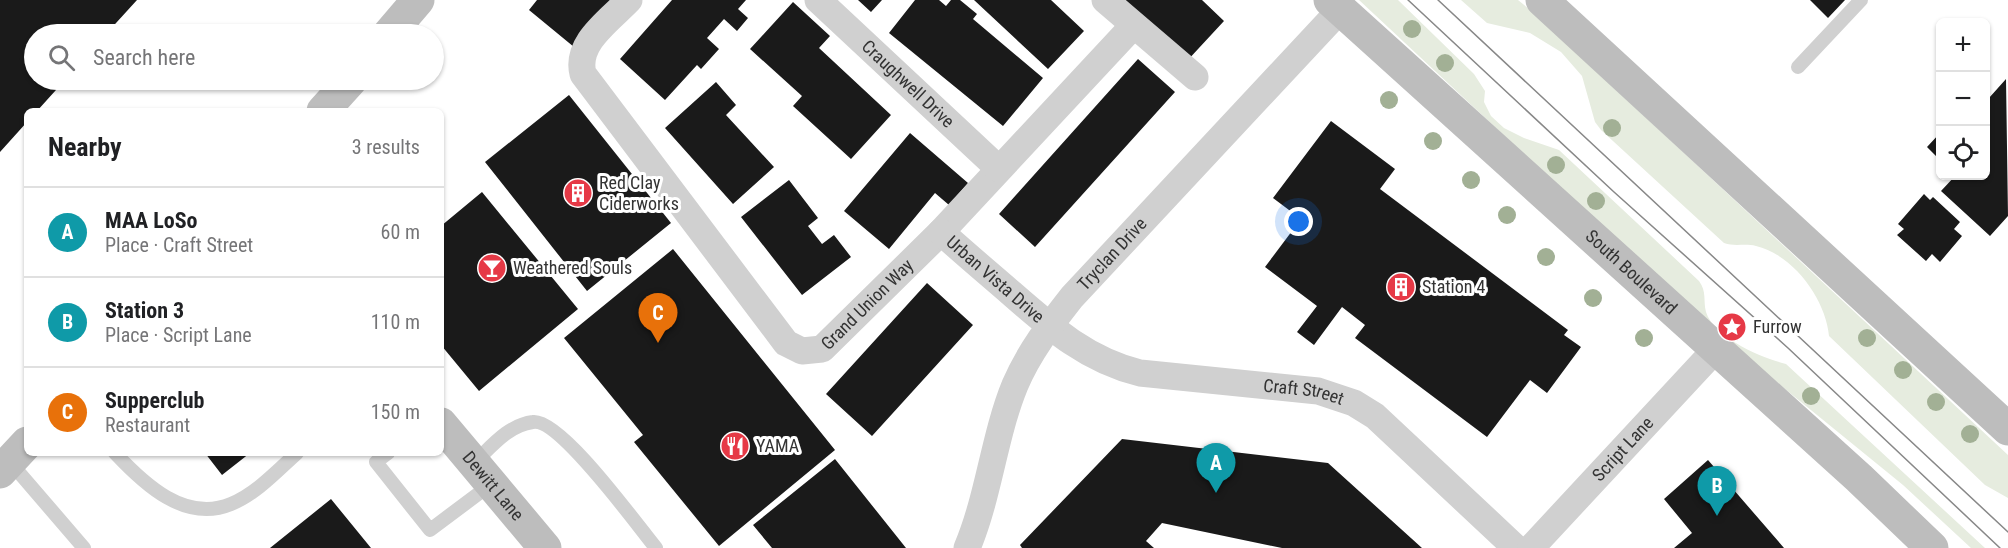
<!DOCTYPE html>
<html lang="en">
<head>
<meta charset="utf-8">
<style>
	body { margin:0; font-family:"Roboto Condensed",sans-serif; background:#f2f2f2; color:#202124 }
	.controls { position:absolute; right:18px; top:18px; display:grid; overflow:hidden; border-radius:9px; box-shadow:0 2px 4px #0004 }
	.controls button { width:54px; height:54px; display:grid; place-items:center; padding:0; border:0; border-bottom:2px solid #e0e0e0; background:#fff; color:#202124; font:30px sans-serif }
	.you { position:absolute; left:1299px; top:222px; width:21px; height:21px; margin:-15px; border:4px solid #fff; border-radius:50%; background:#1a73e8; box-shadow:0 0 0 9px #1a73e833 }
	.badge { display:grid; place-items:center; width:39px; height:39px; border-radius:50%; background:#e63946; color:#fff; font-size:20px; font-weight:700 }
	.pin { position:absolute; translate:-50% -50px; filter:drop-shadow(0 2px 3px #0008) }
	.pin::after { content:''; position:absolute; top:32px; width:21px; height:18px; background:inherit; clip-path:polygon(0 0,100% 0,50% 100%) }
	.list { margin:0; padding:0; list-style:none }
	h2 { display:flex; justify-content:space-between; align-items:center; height:78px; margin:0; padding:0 24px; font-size:26px }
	h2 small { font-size:20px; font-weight:400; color:#757577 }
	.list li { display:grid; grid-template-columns:39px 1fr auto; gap:18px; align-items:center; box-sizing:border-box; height:90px; padding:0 24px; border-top:2px solid #e0e0e0 }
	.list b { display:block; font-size:22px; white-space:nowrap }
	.list p { margin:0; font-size:20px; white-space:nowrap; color:#757577 }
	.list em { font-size:20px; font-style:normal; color:#757577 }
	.icon { flex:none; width:33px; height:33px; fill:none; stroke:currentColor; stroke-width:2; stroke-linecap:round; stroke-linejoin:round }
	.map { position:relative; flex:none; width:2008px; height:548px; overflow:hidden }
	.search { position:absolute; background:#fff; box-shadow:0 2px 4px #0004; left:24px; top:24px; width:420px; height:66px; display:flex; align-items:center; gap:15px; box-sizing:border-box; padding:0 21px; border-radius:33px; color:#757577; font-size:22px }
	.panel { position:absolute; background:#fff; box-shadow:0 2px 4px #0004; left:24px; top:108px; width:420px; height:348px; border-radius:9px }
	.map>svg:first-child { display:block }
	.grass { fill:#e6ecdf }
	.building { fill:#1a1a1a }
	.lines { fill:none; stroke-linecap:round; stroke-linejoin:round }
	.lane { stroke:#d0d0d0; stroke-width:14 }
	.street { stroke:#d0d0d0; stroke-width:27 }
	.secondary { stroke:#bdbdbd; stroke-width:33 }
	.tram { stroke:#888; stroke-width:1.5 }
	.tree { fill:#a2b095 }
	.labels { text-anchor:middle; stroke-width:6; stroke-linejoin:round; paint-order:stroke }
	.street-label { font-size:18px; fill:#333; stroke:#fff }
	.poi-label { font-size:18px; fill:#333; stroke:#fff; text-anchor:start }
</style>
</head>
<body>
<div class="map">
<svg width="2008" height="548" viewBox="0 0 2008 548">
	<rect width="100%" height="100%" fill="#fff"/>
	<!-- grass -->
	<path class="grass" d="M1359,0h39l76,74 11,17 -1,11 7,14 13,12 20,10 35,12 140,131c8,11 4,19 7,31 8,26 56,46 80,52l199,184h-14l-68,-63 -194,-158z
		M1461,0h57l17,14 473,441v43l-23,-13 -156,-149c-3,-36 -35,-81 -73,-90 -11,-3 -21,1 -32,-3l-123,-113 -6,-8 -13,-46 -21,-24 -31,-19 -43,-10z"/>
	<!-- building -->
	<path class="building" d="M0,0h137l-31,34h-72v46h31l-28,31h-10v11l-27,30z
		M537,0h75l-38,47 -45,-37z
		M672,0h74l-8,9 10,9 -11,13 -13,-12 -17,19 12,11 -18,20 -4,-4 -32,35 -45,-41z
		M858,0h24l-11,12z
		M915,0h24l7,6 5,-6h9l17,14 -4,5 70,59 -40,48 -114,-93z
		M974,0h77l33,31 -36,38z
		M1118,0h84l22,21 -38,41z
		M1810,0h35l-17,18z
		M793,2l37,34 -11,12 72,67 -40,44 -58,-53 9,-10 -52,-47z
		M1138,59l37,33 -140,155 -36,-33z
		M2006,79l2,137 -18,20 -49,-45 14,-15h31v-82l3,4z
		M716,82l20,23 -10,10 48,52 -41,37 -68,-76z
		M569,95l102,128 -84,68 -102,-129z
		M1331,121l64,48 -15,20 188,141 -4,5 17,12 -34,46 -17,-13 -43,57 -132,-99 10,-13 -23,-18 -28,38 -17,-13 20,-26 -52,-39 36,-48 -28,-21z
		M910,133l58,50 -19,22 -14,-12 -46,56 -45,-38z
		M1940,133v27l-13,-13z
		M789,180l29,38 -10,8 14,18 12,-9 17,22 -49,38 -61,-78z
		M482,192l96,117 -99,82 -38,-46v-119z
		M1924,194l6,6 3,-3 27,25 -6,7 8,7 -22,26 -8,-8 -6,7 -29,-26 7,-6 -6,-5z
		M673,249l162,201 -116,96 -85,-104 9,-7 -79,-97z
		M927,283l46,42 -101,111 -46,-42z
		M1122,439l206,24 94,85h-140l-120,-25 -16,18 8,7h-132l-2,-3z
		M205,453h45l-28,22z
		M835,459l71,89h-134l-19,-23z
		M1708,460l76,88h-110l18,-15 -28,-34z
		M331,499l40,49h-101z"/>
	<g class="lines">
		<!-- lane -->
		<path class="lane" d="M1798,67l63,-67
			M115,453c29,31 70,70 116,51 25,-10 46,-33 66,-51
			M388,453l-12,9 54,68 60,-45
			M10,462l74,86
			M474,463c17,-16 34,-38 59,-41 27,-4 104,103 123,126"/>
		<!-- street -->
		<g class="street">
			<path id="s1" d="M629,0c-20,21 -54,43 -46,74l203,269 16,8 20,-2 119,-117 192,-206"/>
			<path id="s2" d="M818,0l181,169"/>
			<path d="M1105,0l90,77"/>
			<path id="s3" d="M941,232c23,21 47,41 70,61 40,35 76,67 129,80l178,18 36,12 21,13 141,132"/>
			<path id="s4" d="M967,548c22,-52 27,-112 48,-163 14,-33 35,-60 57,-88l268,-287"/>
			<path id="s5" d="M1531,548l185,-199"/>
		</g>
		<!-- secondary -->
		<g class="secondary">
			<path id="s6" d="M1330,0l529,478 73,70"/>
			<path d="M1542,0l466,429"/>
			<path d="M389,34l29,-34"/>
			<path d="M323,111l28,-31"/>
			<path id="s7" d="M441,424l104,124"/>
			<path d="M0,472l27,-29"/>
		</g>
		<!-- tram -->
		<path class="tram" d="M1408,0l206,192 174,156 212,200
			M1438,0l570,532"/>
	</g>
	<!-- trees -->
	<g class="tree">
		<circle cx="1412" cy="29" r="9"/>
		<circle cx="1445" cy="63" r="9"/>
		<circle cx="1389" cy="100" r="9"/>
		<circle cx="1612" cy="128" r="9"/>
		<circle cx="1433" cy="141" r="9"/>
		<circle cx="1556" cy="165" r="9"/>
		<circle cx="1471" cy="180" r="9"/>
		<circle cx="1596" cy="201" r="9"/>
		<circle cx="1507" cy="215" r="9"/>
		<circle cx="1546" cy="257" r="9"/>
		<circle cx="1593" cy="298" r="9"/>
		<circle cx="1644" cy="338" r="9"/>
		<circle cx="1867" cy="338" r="9"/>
		<circle cx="1903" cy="370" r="9"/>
		<circle cx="1811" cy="396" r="9"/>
		<circle cx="1936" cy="402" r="9"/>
		<circle cx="1970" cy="434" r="9"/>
	</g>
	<!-- icons -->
	<defs>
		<g id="building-disc" transform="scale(1.5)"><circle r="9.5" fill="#e63946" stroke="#fff"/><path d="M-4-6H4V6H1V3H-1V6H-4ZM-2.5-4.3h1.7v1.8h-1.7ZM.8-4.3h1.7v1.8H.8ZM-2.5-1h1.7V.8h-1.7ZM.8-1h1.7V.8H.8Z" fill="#fff"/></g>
		<g id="bar-disc" transform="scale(1.5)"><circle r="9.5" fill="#e63946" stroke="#fff"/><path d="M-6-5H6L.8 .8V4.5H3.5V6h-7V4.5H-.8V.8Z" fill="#fff"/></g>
		<g id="sight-disc" transform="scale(1.5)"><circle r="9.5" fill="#e63946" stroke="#fff"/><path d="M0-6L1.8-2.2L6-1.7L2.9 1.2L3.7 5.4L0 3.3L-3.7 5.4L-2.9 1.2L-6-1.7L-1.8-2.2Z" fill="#fff"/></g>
		<g id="restaurant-disc" transform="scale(1.5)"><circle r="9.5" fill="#e63946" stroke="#fff"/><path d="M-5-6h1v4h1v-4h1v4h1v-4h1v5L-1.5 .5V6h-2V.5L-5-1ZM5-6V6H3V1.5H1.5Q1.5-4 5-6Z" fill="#fff"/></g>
	</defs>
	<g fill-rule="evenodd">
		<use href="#building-disc" x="578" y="193"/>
		<use href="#bar-disc" x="492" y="268"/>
		<use href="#building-disc" x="1401" y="287"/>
		<use href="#sight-disc" x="1732" y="327"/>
		<use href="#restaurant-disc" x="735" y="446"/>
	</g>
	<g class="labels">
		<!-- street labels -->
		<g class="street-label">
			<text dy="6" stroke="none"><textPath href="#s2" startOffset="123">Craughwell Drive</textPath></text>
			<text dy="6" stroke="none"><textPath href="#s4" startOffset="334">Tryclan Drive</textPath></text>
			<text dy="6" stroke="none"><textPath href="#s6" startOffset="406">South Boulevard</textPath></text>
			<text dy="6" stroke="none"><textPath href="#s3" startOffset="72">Urban Vista Drive</textPath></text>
			<text dy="6" stroke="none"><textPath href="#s1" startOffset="530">Grand Union Way</textPath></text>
			<text dy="6" stroke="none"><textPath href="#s3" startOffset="411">Craft Street</textPath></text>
			<text dy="6" stroke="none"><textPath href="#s5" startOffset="135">Script Lane</textPath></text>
			<text dy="6" stroke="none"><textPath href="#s7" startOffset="81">Dewitt Lane</textPath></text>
		</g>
		<!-- poi labels -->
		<g class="poi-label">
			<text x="599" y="189">Red Clay<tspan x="599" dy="21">Ciderworks</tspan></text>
			<text x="513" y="274">Weathered Souls</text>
			<text x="1422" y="293">Station 4</text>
			<text x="1753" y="333">Furrow</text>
			<text x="756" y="452">YAMA</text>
		</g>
	</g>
</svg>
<div class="controls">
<button>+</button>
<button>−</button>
<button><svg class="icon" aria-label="locate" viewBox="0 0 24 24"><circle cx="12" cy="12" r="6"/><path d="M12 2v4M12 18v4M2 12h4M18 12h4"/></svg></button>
</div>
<div class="you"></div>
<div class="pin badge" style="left:1216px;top:493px;background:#0f9aa8">A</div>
<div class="pin badge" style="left:1717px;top:516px;background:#0f9aa8">B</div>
<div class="pin badge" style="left:658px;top:343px;background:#e8710a">C</div>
<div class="search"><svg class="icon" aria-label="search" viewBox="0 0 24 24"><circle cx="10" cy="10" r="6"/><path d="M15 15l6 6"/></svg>Search here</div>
<section class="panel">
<h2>Nearby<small>3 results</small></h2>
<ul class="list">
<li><span class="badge" style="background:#0f9aa8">A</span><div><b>MAA LoSo</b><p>Place · Craft Street</p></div><em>60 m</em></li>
<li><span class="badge" style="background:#0f9aa8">B</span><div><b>Station 3</b><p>Place · Script Lane</p></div><em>110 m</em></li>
<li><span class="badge" style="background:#e8710a">C</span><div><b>Supperclub</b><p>Restaurant</p></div><em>150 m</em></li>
</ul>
</section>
</div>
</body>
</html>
